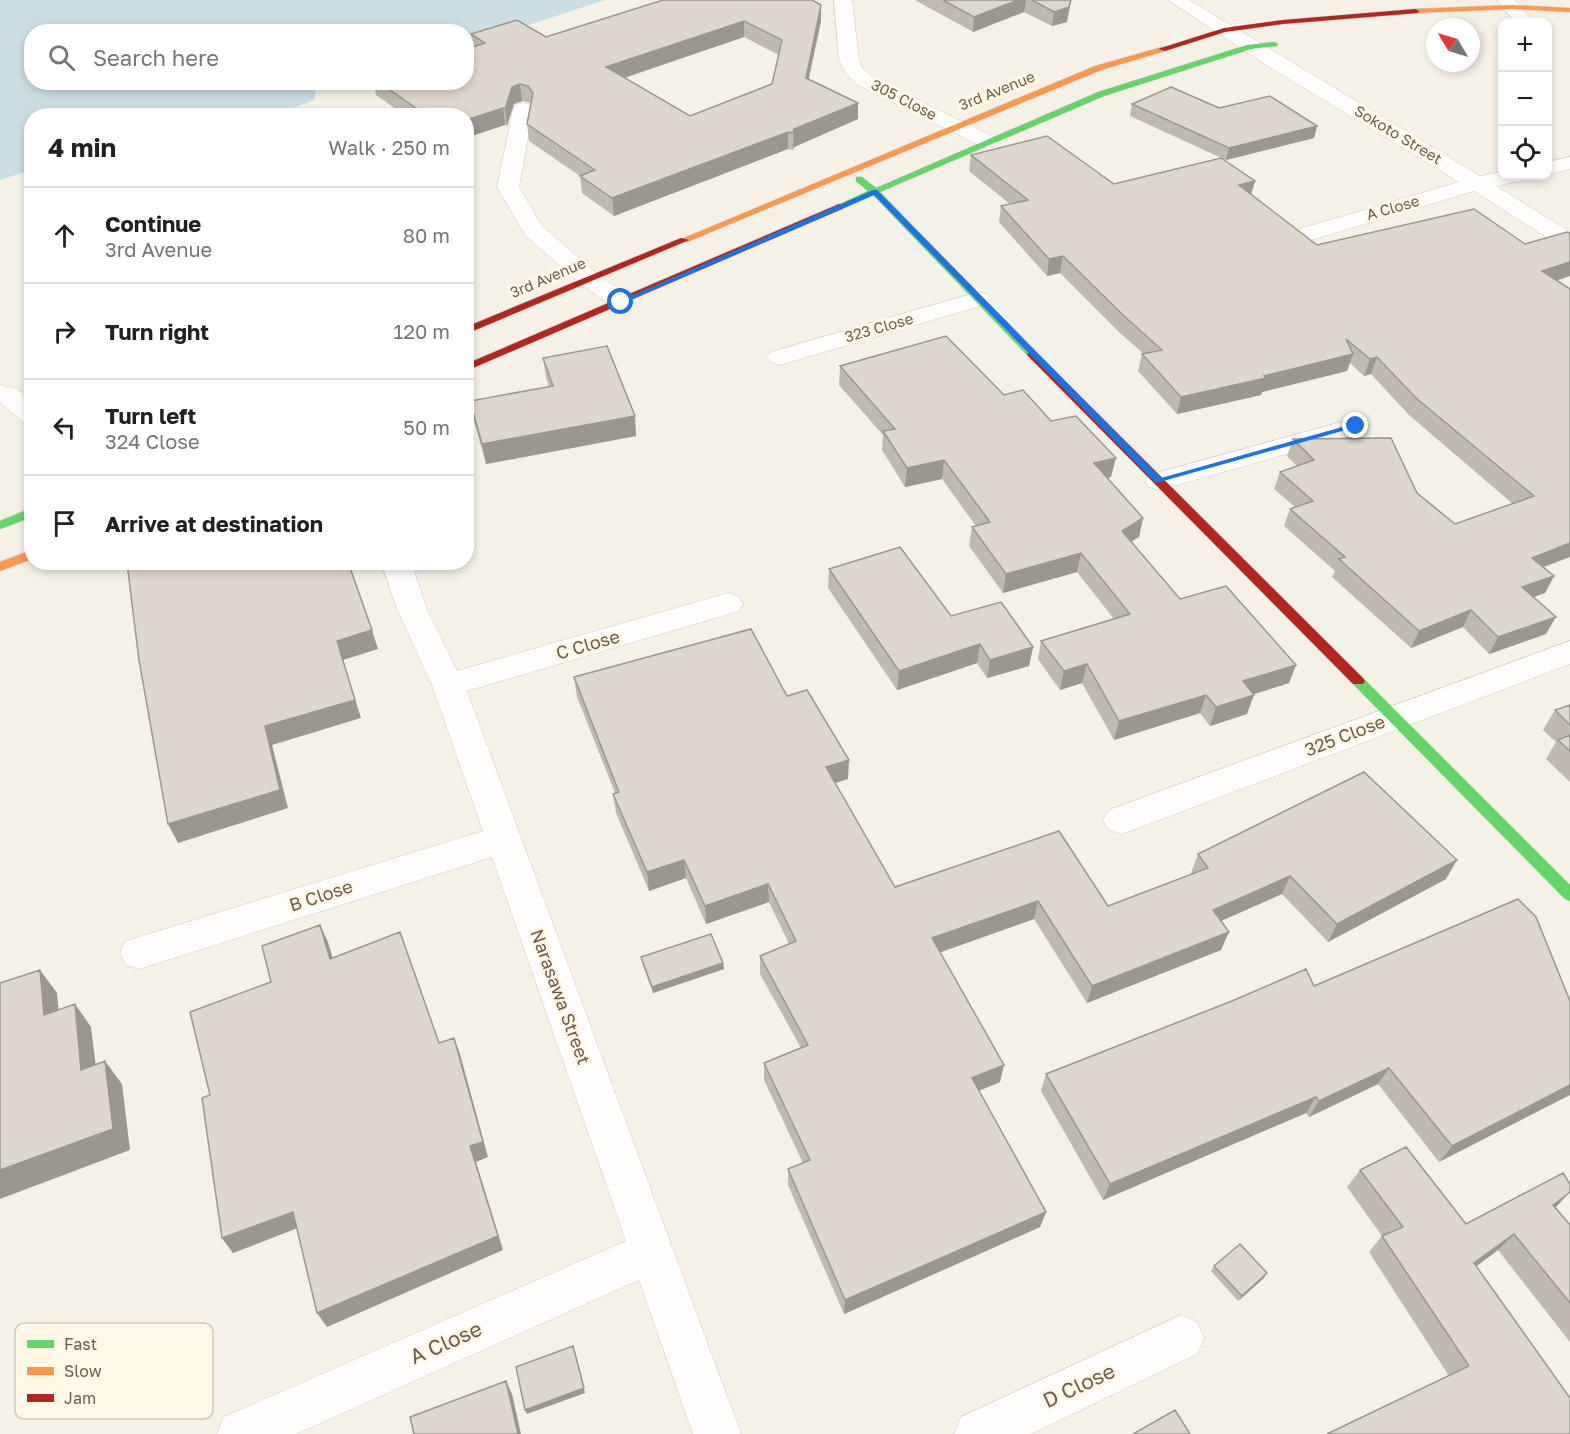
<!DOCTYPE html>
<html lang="en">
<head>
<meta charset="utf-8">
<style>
	body { margin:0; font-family:"Golos Text",sans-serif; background:#f2f2f2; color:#202124 }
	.controls { position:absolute; right:18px; top:18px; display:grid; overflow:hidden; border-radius:12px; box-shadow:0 3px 9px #0003 }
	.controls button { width:54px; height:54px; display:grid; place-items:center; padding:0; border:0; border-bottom:2px solid #e0e0e0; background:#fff; color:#202124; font:30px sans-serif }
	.compass { position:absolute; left:1426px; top:18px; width:54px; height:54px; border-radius:50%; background:#fff; box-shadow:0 3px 9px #0003; rotate:308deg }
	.stop { position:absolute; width:18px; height:18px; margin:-14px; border:4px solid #1a73e8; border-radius:50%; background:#fff }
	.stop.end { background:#1a73e8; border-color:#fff; box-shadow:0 2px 6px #0008 }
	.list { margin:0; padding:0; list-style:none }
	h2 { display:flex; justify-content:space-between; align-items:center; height:78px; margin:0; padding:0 24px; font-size:26px }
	h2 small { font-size:20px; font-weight:400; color:#757577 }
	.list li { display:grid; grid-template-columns:39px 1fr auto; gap:18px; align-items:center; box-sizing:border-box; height:96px; padding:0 24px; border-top:2px solid #e0e0e0 }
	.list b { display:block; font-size:22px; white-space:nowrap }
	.list p { margin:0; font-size:20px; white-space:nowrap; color:#757577 }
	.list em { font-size:20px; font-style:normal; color:#757577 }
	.icon { flex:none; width:33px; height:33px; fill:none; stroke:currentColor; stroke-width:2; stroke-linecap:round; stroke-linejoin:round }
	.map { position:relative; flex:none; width:1570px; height:1434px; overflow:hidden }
	.search { position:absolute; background:#fff; box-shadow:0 3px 9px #0003; left:24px; top:24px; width:450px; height:66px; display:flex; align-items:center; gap:15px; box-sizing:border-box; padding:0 21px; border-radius:24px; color:#757577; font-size:22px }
	.panel { position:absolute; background:#fff; box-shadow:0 3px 9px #0003; left:24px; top:108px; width:450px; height:462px; border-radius:24px }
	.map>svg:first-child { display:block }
	.water { fill:#cadfe4 }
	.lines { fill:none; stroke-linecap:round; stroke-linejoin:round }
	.street-casing { stroke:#d3ccc2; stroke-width:1 }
	.fast-casing { stroke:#d5cec4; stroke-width:1 }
	.slow-casing { stroke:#d5cec4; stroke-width:1 }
	.jam-casing { stroke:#d5cec4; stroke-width:1 }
	.street { fill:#fefdfb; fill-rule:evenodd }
	.fast { fill:#63d668; fill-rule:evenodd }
	.slow { fill:#ff974d; fill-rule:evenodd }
	.jam { fill:#b3261e; fill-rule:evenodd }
	.wall { fill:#bfb9b0; fill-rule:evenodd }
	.shaded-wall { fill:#9b9690 }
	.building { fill:#ded7cd; stroke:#9b9690; stroke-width:1.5; fill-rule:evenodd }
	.route { fill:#1a73e8 }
	.labels { text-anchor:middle; stroke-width:6; stroke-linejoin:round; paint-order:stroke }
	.far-street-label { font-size:15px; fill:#705c49; stroke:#fef8e7 }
	.street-label { font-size:18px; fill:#705c49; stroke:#fef8e7 }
	.near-street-label { font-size:21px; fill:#705c49; stroke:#fef8e7 }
	.key { fill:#fef8e7; stroke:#d3c9b8; stroke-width:1.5 }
	.key-label { font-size:16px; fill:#705c49 }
</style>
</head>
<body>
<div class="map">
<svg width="1570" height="1434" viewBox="0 0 1570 1434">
	<rect width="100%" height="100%" fill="#f5f1e7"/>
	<!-- water -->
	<path class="water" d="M0,0h605l-138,45 -1,-13h-434v50l286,1 -4,17 -39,15 -243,1 -1,54 -31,10z"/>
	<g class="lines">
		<!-- street casing -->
		<g class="street-casing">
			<path id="street" d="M834,0h18l7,60 3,8 10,9 123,61 3,4 -3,4 -7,2 -7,-2 -123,-61 -12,-11 -7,-14z
				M1168,0h21l291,176 22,-4v4h21l-2,5 -25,5 74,46v17l-8,-2 -88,-56 -159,48 -8,2 -8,-2 -3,-5 3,-5 160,-47 -191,-116z
				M1497,0h18l18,22h-18z
				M523,103l7,2 3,4 -14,78 23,39 55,48 33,22 3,5 -3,5 -9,2 -9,-2 -31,-22 -56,-49 -28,-48 16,-78 3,-4z
				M1570,157v12l-22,5v-12z
				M978,292l9,2 3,5 -3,5 -207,61 -9,-3 -4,-5 4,-5z
				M0,385l17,4 15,13v22l-9,-2 -23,-20z
				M1356,418l9,2 4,6 -4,6 -206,58 -10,-3 -4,-6 4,-6z
				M381,562h30l16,47 30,62 271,-78 11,4 4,7 -4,7 -272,80 274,743h-48l-54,-154 -343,154h-79l7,-17 402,-176 -134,-384 -353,112 -13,-4 -6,-12 6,-12 13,-4 344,-106 -51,-146 -35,-76z
				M1570,641v23l-437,166 -12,4 -12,-4 -6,-10 6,-10z
				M1181,1315l16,7 7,16 -7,16 -166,80h-77l7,-17z"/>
		</g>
		<!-- fast casing -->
		<g class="fast-casing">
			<path id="fast" d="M1274,42l4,2 -1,2 -26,3 -147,47 -224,96 156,160v4h-8l-155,-161 -31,14 -8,-2 34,-16 -12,-10v-4h6l14,11 222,-96 149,-47z
				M32,508v9l-32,12v-8z
				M1358,676l5,2 207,207v16l-5,-2 -212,-215 -2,-3 2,-3z"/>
		</g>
		<!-- slow casing -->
		<g class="slow-casing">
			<path id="slow" d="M1512,5l58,3v4l-58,-3 -97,4 -4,-2 4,-2z
				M1162,47h3v4l-64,19 -414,172 -8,-2 416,-174z
				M32,550v9l-32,12v-9z"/>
		</g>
		<!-- jam casing -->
		<g class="jam-casing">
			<path id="jam" d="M1415,9l4,2 -1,2 -135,11 -58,8 -60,19 -7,-2 66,-21 59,-8z
				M839,204l3,1v4l-376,162v-7z
				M681,238l8,2 -223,94v-7z
				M1032,351l4,1 327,326 2,3 -2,3h-10l-325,-328 -1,-2z"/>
		</g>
		<!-- street -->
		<use href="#street" class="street"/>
		<!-- fast -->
		<use href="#fast" class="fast"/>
		<!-- slow -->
		<use href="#slow" class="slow"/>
		<!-- jam -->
		<use href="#jam" class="jam"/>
	</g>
	<!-- wall -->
	<path class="wall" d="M915,0h156l-4,22 -15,4 -28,-14 -51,20z
		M821,5v16l-12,58 49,24v16l-64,28 -1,3 -5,-1 -174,67 -32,-23 -2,-17 -51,-35 -2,-17 4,-21 -9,-2 -8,3 -7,22 -2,-1 -39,-9h-60l-30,-21 -2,-13h92l7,-35 -2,-13 75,3zM744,37l35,18 -7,29 -82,32 -65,-38z
		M1132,104l185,22 -3,12 -88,22 -96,-44z
		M971,155l143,29 141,-3 -4,14 66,50 208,-1 45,-11v43l-14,4 -12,287 10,9 -9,17 -12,4 13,37 -57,20 -26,-27 -52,21 -79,-71 3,-6 -51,-45 6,-17 5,-2 -21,-18 6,-17 17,-6 -10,-10 6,-17 124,54 38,31 58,-20 -104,-89 -38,-41 -7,2 -14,-13 -3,8 -85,21 -1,3 -84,19 -39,-43 4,-17h2l-24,-21 -60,-60 -13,3 -48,-54 2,-16 9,-2 -41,-33z
		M543,358l93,78 -150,28 -12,-43 -4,-20 79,-14 -3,-10z
		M840,366l164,29 47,26 60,56 -4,1 36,40 -4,19 -8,5 49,57 109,84 -36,11 -6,20 -37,12 -10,-13 -86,27 -32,-57 -22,7 -22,-31 3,-18 73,-22 -37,-47 -74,21 -34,-47 3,-19 4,-1 -34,-47 -37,8 -23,-37 1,-15 -44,-50z
		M829,569l204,78 -4,19 -42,12 -10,-15 -80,27 -69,-102z
		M574,677l213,19 61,83 -13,4 60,104 213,19 84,-32 -1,-1 7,-19 248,25 -118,63 -46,-48 -61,27v29l-134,53 -53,-84 -94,33 60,130 -21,9 67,121 -6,15 -196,87 -56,-129v-16l15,-6 -39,-83v-17l37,-15 -41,-74v-18l29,-12 -20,-42 -63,22 -20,-46 -37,13 -33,-78 -3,-19 2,-1 -38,-96z
		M1570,705v77l-24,-23 10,-17 -13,-12 12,-20z
		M641,957l82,6 1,6 -71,24 -11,-30z
		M1314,986l256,15 -131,161 -61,-78 -69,33 -3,-4 -203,87 -62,-109 5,-17z
		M1360,1170l106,54 89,-16 15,17v117l-72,-92 -22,16 94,132 -121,-22 -80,-124 13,-16 -35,-49z
		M1214,1266l50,12 -26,23 -27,-30z"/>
	<!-- shaded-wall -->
	<path class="shaded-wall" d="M1018,0h8l-2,12 -51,20 1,-15z
		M1071,0l-4,22 -15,4 2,-14z
		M821,5v16l-16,73 1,-16z
		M744,21v16l-136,46 -2,-16z
		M520,84l2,17 -8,3 -7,22 -2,-17 7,-22z
		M858,103v16l-64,28 -1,3 1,-21z
		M503,108l2,17 -39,13v-18z
		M1317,126l-3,12 -88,22 3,-12z
		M788,132v17l-174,67 -2,-18z
		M1255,181l-5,16 -11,-12z
		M1063,256l-3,17 -13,3 2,-17z
		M1570,262v14l-35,12 7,-17z
		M1353,354l-6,17 -85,21 -1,3 -84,19 4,-17z
		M1377,357l-6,17 -7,2 6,-17z
		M635,416l1,20 -150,28 -4,-20z
		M1116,458l-5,19 -20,5 3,-19z
		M944,460l-2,19 -37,8 2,-19z
		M1143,518l-4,19 -22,13 5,-19z
		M1570,543v14l-47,18 9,-17z
		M1081,553l-4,19 -74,21 3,-19z
		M1554,576l-9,17 -32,11 9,-17z
		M1471,610l-8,17 -52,21 8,-17z
		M1556,617l-10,17 -57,20 9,-17z
		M372,630l6,19 -35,11 18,58 -89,27 16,63 -110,35 -10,-19 97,-98 72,-85z
		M980,644l-3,19 -80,27 2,-19z
		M1033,647l-4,19 -42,12 3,-18z
		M1087,664l-5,19 -22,7 4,-19z
		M1296,665l-7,18 -53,17 7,-19z
		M1206,695l-6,18 -86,27 5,-19z
		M1254,695l-7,19 -37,12 6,-19z
		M849,760l-1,19 -22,7v-19z
		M684,860l2,18 -37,13 -2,-19z
		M1457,860l-11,19 -118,63 9,-18z
		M1290,876l-8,18 -77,34 8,-18z
		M768,884l1,18 -63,22 -1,-18z
		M1038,901l-4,18 -104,37 2,-18z
		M320,925l8,17 10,34 -8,-17z
		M1229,932l-8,18 -134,53 5,-17z
		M723,963l1,6 -71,24 -1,-6z
		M40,970l17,23 4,44 -17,-22z
		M75,1004l16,23 8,65 -18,-22z
		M454,1038l6,16 28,103 -12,5 27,88 -176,77 -10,-14 153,-167z
		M105,1061l17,23 8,66 -130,49v-29z
		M1004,1065l-4,17 -32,13 4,-17z
		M1389,1068l-11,16 -69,33 10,-16z
		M1570,1085v10l-131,67 13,-16z
		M1316,1097l-10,16 -203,87 7,-16z
		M1570,1192l-14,15 -20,15 17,-17z
		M293,1212l10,14 -70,27 -11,-15z
		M1046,1212l-6,15 -196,87 1,-14z
		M1514,1234l-16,16 -40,30 16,-17z
		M1267,1273l-3,5 -26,23 4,-5z
		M575,1351l10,42 -58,21 -2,-4z
		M506,1381l6,13 9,40h-3z"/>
	<!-- building -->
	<path class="building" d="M663,0h149l9,5 -15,73 52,25 -64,26 -1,4 -5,-1 -176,66 -32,-22 15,-6 -68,-46 6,-31 -5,-7 -8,-2 -8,3 -7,22 -2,-1 -37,12v-4h-39l-48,-34h87v-33l19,-6 -14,-9 46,-14 29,17zM744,21l38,19 -10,44 -82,32 -84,-49z
		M943,0h75l-44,17z
		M1032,0h39l-2,7 -15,5z
		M1171,87l48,21 51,-12 47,30 -88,22 -97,-44z
		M1047,136l67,48 107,-26 34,23 -16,4 78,60 157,-36 51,35 42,-12 3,1v29l-28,9 28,18v254l-38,15 22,18 -32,11 34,30 -58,20 -27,-27 -52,21 -80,-72 6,-2 -55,-48 23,-8 -33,-29 34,-12 -21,-21 98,-1 26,55 38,31 79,-28 -118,-98 -39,-41 -7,2 -24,-20 7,15 -89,22 2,2 -85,19 -39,-43 20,-4 -38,-34 -61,-60 -14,3 -48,-53 27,-6 -57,-45z
		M946,336l58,59 19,-5 28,31 25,-5 40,42 -22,5 49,55 -21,13 58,68 46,-13 70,79 -53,16 11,14 -38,12 -10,-12 -87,26 -32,-57 -23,7 -23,-30 89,-27 -49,-61 -75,21 -34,-47 18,-5 -46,-62 -37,8 -24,-37 12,-2 -55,-63z
		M607,346l28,70 -153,28 -12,-43 83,-15 -10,-28z
		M900,547l51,69 50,-14 32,45 -43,13 -10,-16 -81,27 -70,-102z
		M129,562h219l24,68 -35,11 18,59 -90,26 15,64 -112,34 -29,-164 -12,-97z
		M751,629l36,67 20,-6 42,70 -23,7 69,120 164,-56 49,75 100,-38 -10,-14 166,-82 93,88 -120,64 -47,-48 -77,34 16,22 -137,54 -54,-85 -106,37 72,127 -32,13 74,134 -201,88 -57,-131 22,-9 -46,-97 44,-18 -48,-89 36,-15 -28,-57 -63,22 -21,-46 -37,12 -34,-78 6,-2 -45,-115z
		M1570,705v20l-15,-15z
		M1570,735v16l-12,-11z
		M1518,899l18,18 34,84v84l-118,61 -63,-78 -70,33 -3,-4 -206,87 -64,-110 186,-73 74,-32 8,17z
		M320,925l10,34 70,-27 39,111 15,-5 29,104 -13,4 28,90 -181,77 -24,-101 -71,26 -20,-140 8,-3 -20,-83 81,-30 -9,-36z
		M711,934l12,29 -71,24 -11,-30z
		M40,970l4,45 31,-11 6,66 24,-9 8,68 -113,41v-187z
		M1406,1147l60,77 97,-51 7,11v8l-17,13 17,20v78l-56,-69 -40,29 96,135v36h-243l142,-68 -87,-130 21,-9 -43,-57z
		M1240,1244l27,29 -25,23 -28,-30z
		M573,1346l11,42 -59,22 -9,-43z
		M506,1381l12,53h-104l-4,-17z
		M1175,1410l15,24h-57z"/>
	<!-- route -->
	<path class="route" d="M873,190h4l284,288 192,-54 7,2 -204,57 -282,-288 -251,108 -6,-1z"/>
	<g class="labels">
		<!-- far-street labels -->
		<g class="far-street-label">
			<text transform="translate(997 91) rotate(-22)" y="5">3rd Avenue</text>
			<text transform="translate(904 100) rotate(27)" y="5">305 Close</text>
			<text transform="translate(1398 135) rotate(31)" y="5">Sokoto Street</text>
			<text transform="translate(1393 208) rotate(-16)" y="5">A Close</text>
			<text transform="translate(548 278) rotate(-23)" y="5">3rd Avenue</text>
			<text transform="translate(879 328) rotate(-16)" y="5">323 Close</text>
		</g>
		<!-- street labels -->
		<g class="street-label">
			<text transform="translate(588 645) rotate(-16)" y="6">C Close</text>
			<text transform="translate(1345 736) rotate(-21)" y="6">325 Close</text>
			<text transform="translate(321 896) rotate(-18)" y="6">B Close</text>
			<text transform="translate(560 997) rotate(70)" y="6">Narasawa Street</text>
		</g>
		<!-- near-street labels -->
		<g class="near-street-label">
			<text transform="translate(446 1343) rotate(-24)" y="7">A Close</text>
			<text transform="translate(1079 1386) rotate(-25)" y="7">D Close</text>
		</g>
	</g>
	<!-- legend -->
	<rect x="15" y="1323" width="198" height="96" rx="9" class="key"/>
	<rect x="27" y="1340" width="27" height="8" fill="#63d668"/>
	<rect x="27" y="1367" width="27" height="8" fill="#ff974d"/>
	<rect x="27" y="1394" width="27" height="8" fill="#b3261e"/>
	<g class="key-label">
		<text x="64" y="1350">Fast</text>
		<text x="64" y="1377">Slow</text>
		<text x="64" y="1404">Jam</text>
	</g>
</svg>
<div class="controls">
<button>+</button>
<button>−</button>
<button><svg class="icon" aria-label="locate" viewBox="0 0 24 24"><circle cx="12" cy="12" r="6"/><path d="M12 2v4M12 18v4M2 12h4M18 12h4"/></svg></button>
</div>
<svg class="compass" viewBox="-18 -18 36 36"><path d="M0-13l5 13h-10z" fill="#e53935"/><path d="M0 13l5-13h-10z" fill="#757577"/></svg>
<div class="stop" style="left:621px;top:302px"></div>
<div class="stop end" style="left:1356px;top:426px"></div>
<div class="search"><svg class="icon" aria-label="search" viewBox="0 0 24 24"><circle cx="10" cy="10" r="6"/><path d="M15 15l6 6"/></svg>Search here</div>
<section class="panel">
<h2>4 min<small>Walk · 250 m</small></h2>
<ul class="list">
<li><svg class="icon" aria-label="ahead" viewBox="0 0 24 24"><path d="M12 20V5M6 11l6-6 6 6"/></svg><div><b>Continue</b><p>3rd Avenue</p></div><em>80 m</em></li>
<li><svg class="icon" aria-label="right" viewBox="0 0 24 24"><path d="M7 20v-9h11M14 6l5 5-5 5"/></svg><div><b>Turn right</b></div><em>120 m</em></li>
<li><svg class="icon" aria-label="left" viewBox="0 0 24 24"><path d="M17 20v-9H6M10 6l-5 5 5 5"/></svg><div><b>Turn left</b><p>324 Close</p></div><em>50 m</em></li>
<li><svg class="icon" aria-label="arrive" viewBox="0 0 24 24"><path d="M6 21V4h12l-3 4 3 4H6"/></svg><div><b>Arrive at destination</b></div></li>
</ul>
</section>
</div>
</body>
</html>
